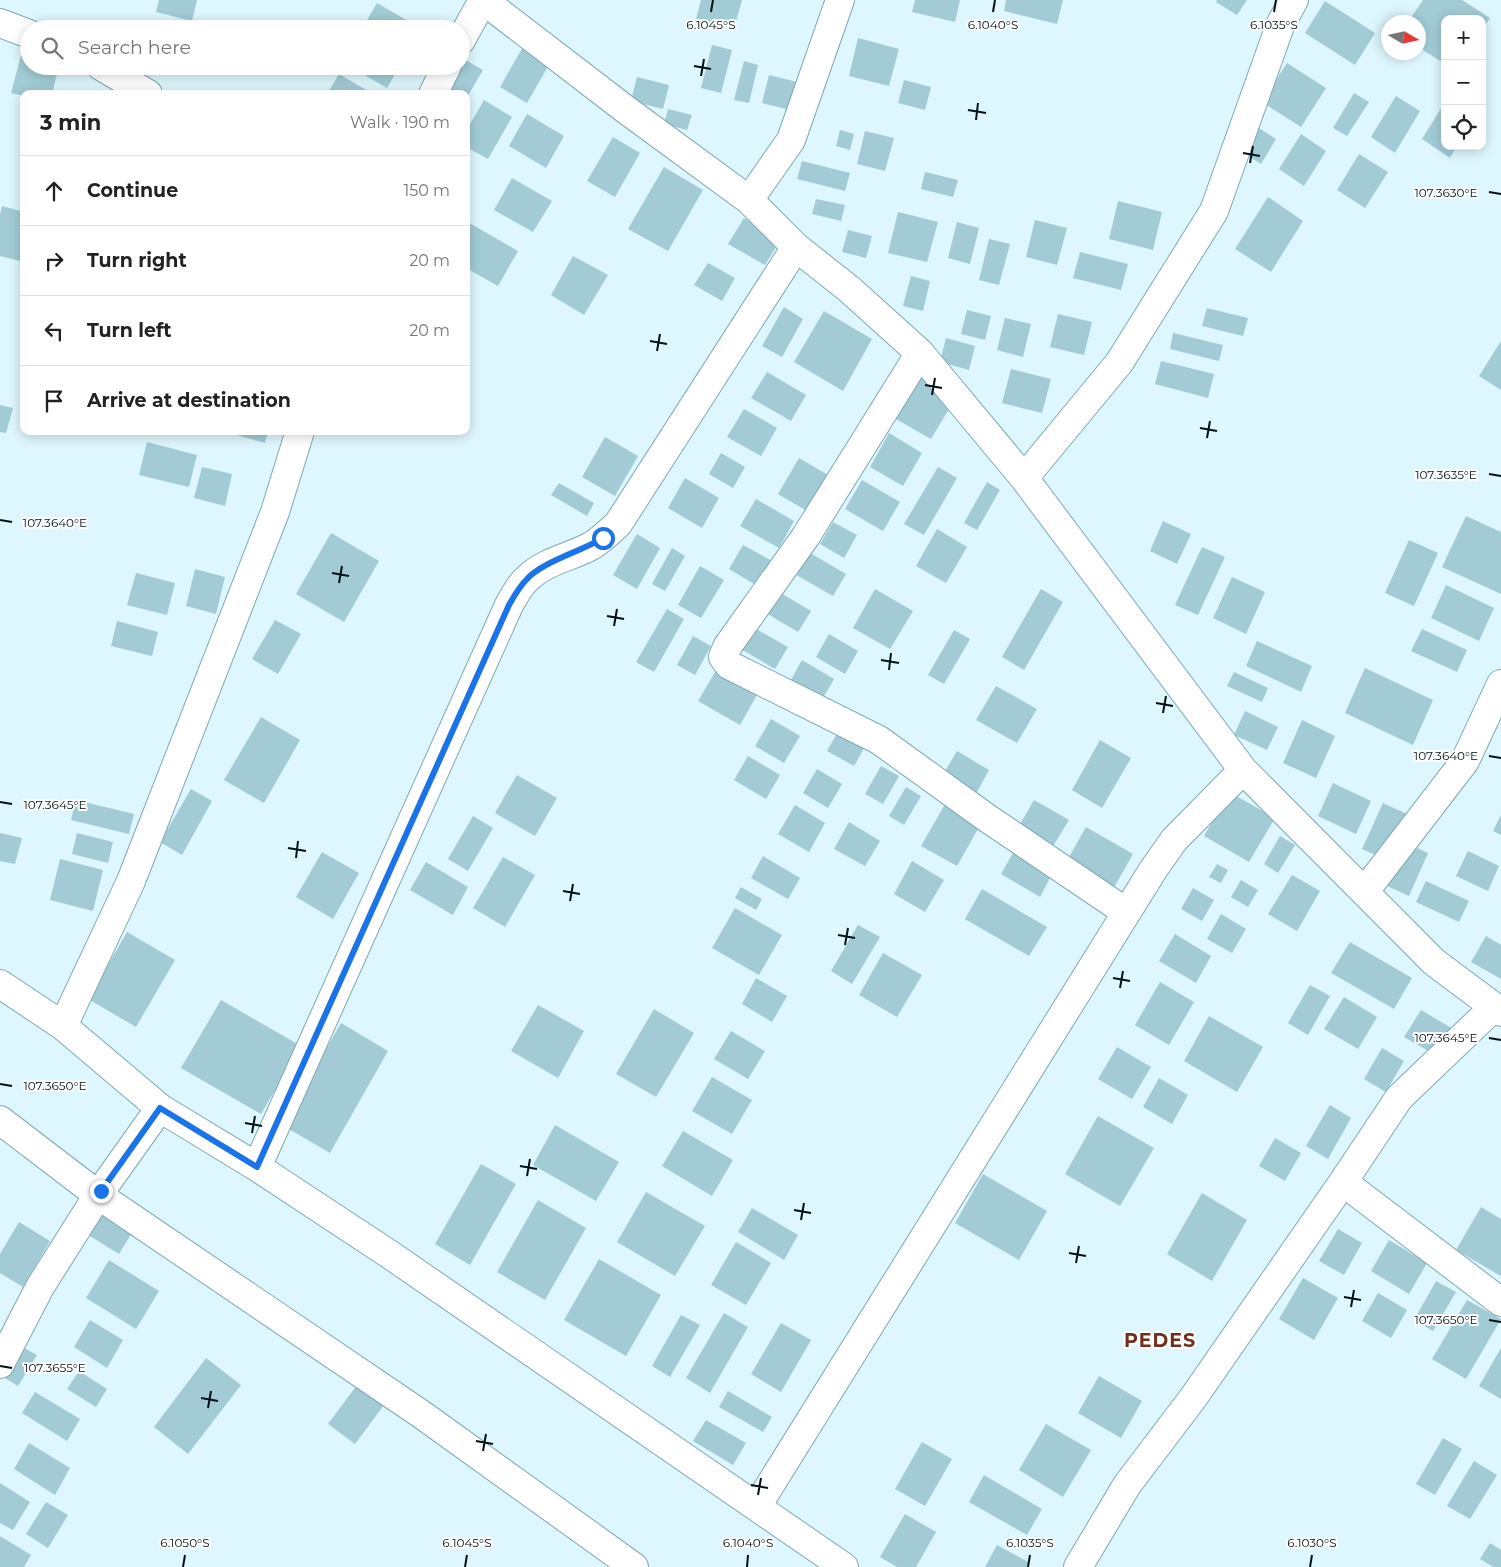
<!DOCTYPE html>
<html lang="en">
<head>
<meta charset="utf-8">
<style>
	body { margin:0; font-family:Montserrat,sans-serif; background:#f6f6f6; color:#222 }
	.controls { position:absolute; right:15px; top:15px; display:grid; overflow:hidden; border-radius:10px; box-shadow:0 2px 12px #0003 }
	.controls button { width:45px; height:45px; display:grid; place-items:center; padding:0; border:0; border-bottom:1px solid #e0e0e0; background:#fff; color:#222; font:25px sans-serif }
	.compass { position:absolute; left:1381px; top:15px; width:45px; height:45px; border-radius:50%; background:#fff; box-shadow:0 2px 12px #0003; rotate:99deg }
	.stop { position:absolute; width:15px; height:15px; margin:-11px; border:4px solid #1a73e8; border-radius:50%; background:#fff }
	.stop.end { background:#1a73e8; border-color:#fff; box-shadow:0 1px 5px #0008 }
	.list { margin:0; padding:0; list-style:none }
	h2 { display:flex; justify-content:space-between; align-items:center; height:65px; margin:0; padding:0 20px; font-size:21px }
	h2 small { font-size:16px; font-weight:400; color:#767676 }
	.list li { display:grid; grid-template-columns:32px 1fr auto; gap:15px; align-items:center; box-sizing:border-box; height:70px; padding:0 20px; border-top:1px solid #e0e0e0 }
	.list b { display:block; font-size:19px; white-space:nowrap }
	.list em { font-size:16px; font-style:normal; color:#767676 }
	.icon { flex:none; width:28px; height:28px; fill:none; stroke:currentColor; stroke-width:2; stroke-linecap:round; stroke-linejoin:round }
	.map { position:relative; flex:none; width:1501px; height:1567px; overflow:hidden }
	.search { position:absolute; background:#fff; box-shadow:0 2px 12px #0003; left:20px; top:20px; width:450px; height:55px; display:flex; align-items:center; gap:12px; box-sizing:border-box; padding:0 18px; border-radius:28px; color:#767676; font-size:19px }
	.panel { position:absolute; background:#fff; box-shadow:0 2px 12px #0003; left:20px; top:90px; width:450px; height:345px; border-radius:10px }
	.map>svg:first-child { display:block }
	.building { fill:#a2cbd5 }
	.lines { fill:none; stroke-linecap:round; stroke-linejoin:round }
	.minor-casing { stroke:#81a8b2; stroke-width:30 }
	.major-casing { stroke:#81a8b2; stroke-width:30 }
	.minor { stroke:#fff; stroke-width:28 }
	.major { stroke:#fff; stroke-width:28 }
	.route { stroke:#1a73e8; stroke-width:6 }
	.ticks { fill:none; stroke:#031115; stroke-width:2 }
	.labels { text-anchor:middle; stroke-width:4; stroke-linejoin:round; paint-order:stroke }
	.district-label { font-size:19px; font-weight:bold; letter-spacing:1px; fill:#712e1d; stroke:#fff }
	.ticks-label { font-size:12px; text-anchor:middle; fill:#031115; stroke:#fff; stroke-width:4; stroke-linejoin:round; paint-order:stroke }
</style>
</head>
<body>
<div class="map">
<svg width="1501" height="1567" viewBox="0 0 1501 1567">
	<rect width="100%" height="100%" fill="#def6fd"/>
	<!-- building -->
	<path class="building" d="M159,0h38l-5,21 -36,-9z
		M701,0h41l-8,29 -38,-10z
		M915,0h45l-5,22 -43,-10z
		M1006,0h57l-6,24 -53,-13z
		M1217,0h30l-10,15 -21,-13z
		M1423,0h39l28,18 -8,13v-12h-37v45l-27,-17v-25h-10z
		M1325,1l50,32 -20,32 -50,-32z
		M377,3l31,18 -4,8h-42z
		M858,38l41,11 -10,37 -40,-10z
		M527,40l27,16 -27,47 -27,-16z
		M24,44l5,1v21h30l-7,28h-28v2l-13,-3z
		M712,45l20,5 -11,43 -20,-5z
		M464,59l19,11 -17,29v-5h-22l16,-28h1z
		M744,61l14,4 -9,38 -15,-3z
		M1287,63l39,25 -25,39 -39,-25z
		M349,66h40l8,5 -10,17z
		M339,74l34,20h-46z
		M769,75l28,7 -7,28 -28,-7z
		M637,77l32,8 -6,24 -32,-8z
		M904,80l27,7 -6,23 -27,-7z
		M1354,93l15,9 -22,34 -14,-8z
		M1396,96l24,15 -25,42 -24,-16z
		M484,100l28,17 -24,42 -22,-12v-16z
		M1445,102v44h12l-7,12 -28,-19z
		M668,109l24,6 -5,15 -23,-6z
		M527,114l37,22 -18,32 -37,-22z
		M1256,126l20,13 -15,25 -21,-13z
		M840,130l14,4 -4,16 -14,-4z
		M865,131l29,7 -9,33 -28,-7z
		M1301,134l25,17 -22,35 -25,-17z
		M613,137l27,16 -25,44 -28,-16z
		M1359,154l29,18 -23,36 -28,-18z
		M802,161l48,12 -5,18 -48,-12z
		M664,167l39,23 -35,61 -40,-22z
		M925,172l33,8 -5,17 -32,-8z
		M512,178l40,23 -19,31 -39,-22z
		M1268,197l35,24 -32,51 -36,-23z
		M816,199l29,6 -4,16 -29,-7z
		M1118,201l44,11 -9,38 -44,-11z
		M2,206l22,6v50l-24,-6v-41z
		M898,212l40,10 -11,40 -39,-9z
		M744,218l37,21 -16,26 -37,-21z
		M1035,220l32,8 -10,37 -31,-8z
		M466,221l52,30 -20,35 -32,-18z
		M957,222l22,6 -9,36 -22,-6z
		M848,230l24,6 -6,22 -24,-6z
		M989,239l21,5 -11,41 -20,-5z
		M1080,252l48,12 -7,26 -48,-12z
		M573,256l35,19 -24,40 -33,-20z
		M708,263l27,15 -13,23 -28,-16z
		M911,276l19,5 -7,30 -20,-5z
		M784,307l19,12 -21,38 -20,-11z
		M1207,308l41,10 -5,18 -41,-10z
		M967,310l24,6 -6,24 -24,-6z
		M824,311l48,28 -29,52 -49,-29z
		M1058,314l34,8 -8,33 -34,-8z
		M1005,318l26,6 -8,33 -26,-7z
		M1173,333l50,12 -4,16 -49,-12z
		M946,338l29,8 -6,24 -29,-8z
		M1501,341v49l-22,-14z
		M1161,361l53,13 -6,24 -53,-14z
		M1011,369l40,10 -9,34 -40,-10z
		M767,372l39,23 -15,26 -40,-23z
		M921,376l35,21 -25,42 -35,-20z
		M0,405l13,3 -7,25 -6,-1z
		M744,409l33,19 -16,28 -34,-19z
		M222,431h46l-3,12z
		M889,433l33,20 -19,33 -33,-19z
		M605,437l33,19 -23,40 -33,-19z
		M147,442l50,13 -8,32 -50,-12z
		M721,453l24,14 -12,21 -24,-14z
		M799,458l29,17 -21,36 -29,-17z
		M202,467l30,7 -7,32 -31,-8z
		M938,467l19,11 -33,57 -20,-11z
		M685,478l34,20 -17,30 -34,-20z
		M862,480l38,22 -17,29 -38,-22z
		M987,482l13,8 -23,40 -13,-7z
		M559,483l35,20 -7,13 -36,-21z
		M756,499l38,22 -15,27 -39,-22z
		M1466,516l35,16v62l-59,-27z
		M1163,521l28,13 -14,30 -27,-13z
		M833,522l24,13 -13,23 -24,-14z
		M937,529l30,18 -21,36 -30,-17z
		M331,533l48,28 -35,61 -48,-28z
		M637,534l23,14 -23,41 -24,-14z
		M1409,540l29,13 -24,53 -29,-13z
		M743,545l31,17 -15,25 -30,-18z
		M1202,547l23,10 -27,58 -23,-10z
		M672,548l13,8 -20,35 -13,-7z
		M805,550l41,24 -13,22 -42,-24z
		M700,566l24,14 -23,38 -23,-13z
		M195,569l30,8 -9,37 -30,-8z
		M136,573l39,10 -8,32 -40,-10z
		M1232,577l33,15 -19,42 -33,-16z
		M1446,585l48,23 -15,33 -48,-23z
		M875,589l38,22 -23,38 -37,-21z
		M1041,589l22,13 -39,68 -22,-13z
		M779,592l32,19 -13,21 -32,-19z
		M667,609l17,10 -30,53 -18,-10z
		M275,620l26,14 -23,40 -26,-15z
		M117,621l41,11 -6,24 -41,-10z
		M746,623l42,24 -13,22 -41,-24z
		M1422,629l45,21 -10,22 -46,-21z
		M954,630l16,9 -26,45 -16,-9z
		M829,634l29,17 -13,23 -29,-17z
		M693,636l18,10 -16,29 -18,-10z
		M1257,641l55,25 -11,26 -55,-26z
		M802,660l32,19 -14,24 -32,-18z
		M721,662l41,24 -22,39 -42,-24z
		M1365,668l68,32 -20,45 -68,-32z
		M1234,672l34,16 -6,14 -35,-16z
		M996,686l41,23 -20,34 -41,-23z
		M1245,711l33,16 -11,23 -33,-15z
		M261,717l39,23 -36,63 -40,-23z
		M771,719l29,17 -16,27 -29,-17z
		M1302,720l33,16 -19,42 -33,-15z
		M840,728l27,15 -13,23 -27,-15z
		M1100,740l31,18 -29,50 -30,-18z
		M957,751l32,19 -12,22 -33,-19z
		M748,756l32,19 -14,24 -32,-19z
		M881,766l18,10 -16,28 -18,-10z
		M817,769l25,15 -14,24 -25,-15z
		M517,775l40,23 -22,38 -40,-23z
		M1333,783l38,18 -15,33 -38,-18z
		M906,787l15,9 -17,29 -15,-9z
		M191,789l21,12 -30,54 -22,-13z
		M1229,792l46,26 -26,44 -45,-26z
		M948,799l35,21 -26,46 -36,-20z
		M76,800l58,14 -5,20 -58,-14z
		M1034,800l35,20 -19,31 -34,-20z
		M1383,803l24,11 -21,46 -24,-11z
		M795,805l30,18 -16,29 -31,-18z
		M1501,815v20l-8,-4z
		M473,816l20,12 -25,43 -20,-12z
		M849,822l31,19 -15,25 -31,-17z
		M1086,827l47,27 -22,39 -47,-27z
		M0,833l22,5 -7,26 -15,-3z
		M77,833l36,9 -5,21 -36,-9z
		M1280,836l15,9 -17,28 -14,-9z
		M1404,842l24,11 -19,43 -24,-11z
		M1468,851l31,15 -11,25 -32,-15z
		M322,852l37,21 -26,46 -37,-22z
		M1013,853l38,23 -11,21 -39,-23z
		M763,856l37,22 -12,21 -37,-21z
		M503,857l32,18 -30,52 -32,-19z
		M60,859l43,11 -10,41 -43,-11z
		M912,861l32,19 -19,32 -31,-18z
		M426,862l42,25 -15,28 -43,-25z
		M1217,864l11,6 -7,13 -12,-6z
		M1292,875l28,16 -23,40 -29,-17z
		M1241,880l17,10 -10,17 -17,-10z
		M1426,881l43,20 -10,21 -43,-20z
		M741,887l21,12 -6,11 -21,-12z
		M1193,888l21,12 -12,21 -21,-12z
		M982,889l65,38 -18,29 -64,-37z
		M735,908l47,27 -23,40 -47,-27z
		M1221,914l25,15 -14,24 -25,-14z
		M858,925l22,12 -28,47 -21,-13z
		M127,932l48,28 -39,67 -48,-28z
		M1175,934l36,22 -15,27 -37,-22z
		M1486,936l15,9v34l-30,-17z
		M1350,942l62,36 -18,31 -63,-36z
		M883,953l39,22 -25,42 -38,-22z
		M756,978l31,18 -15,26 -30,-18z
		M1160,982l34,20 -25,43 -34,-20z
		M1310,985l20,11 -22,39 -20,-12z
		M1344,997l33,20 -19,32 -34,-20z
		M221,1000l80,46 -40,68 -80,-46z
		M538,1005l46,26 -26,47 -47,-27z
		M654,1009l40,24 -38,64 -40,-23z
		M1421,1010l32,19 -16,27 -33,-19z
		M1209,1016l54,31 -26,45 -53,-31z
		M341,1023l47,28 -58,102 -48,-28z
		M731,1031l34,20 -17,28 -34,-20z
		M1117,1047l34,20 -19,32 -34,-20z
		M1382,1048l22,13 -18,31 -22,-13z
		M712,1077l40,23 -20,34 -40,-23z
		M1159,1078l29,17 -16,29 -29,-17z
		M1330,1105l21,13 -23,41 -22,-13z
		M1098,1116l56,32 -34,58 -55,-32z
		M555,1125l64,37 -23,39 -63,-36z
		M683,1131l50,29 -21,36 -50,-30z
		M1275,1138l26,15 -16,28 -26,-15z
		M481,1164l35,20 -46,81 -35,-21z
		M983,1174l64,37 -28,49 -64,-37z
		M646,1192l59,34 -30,50 -58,-34z
		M1202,1193l45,27 -35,61 -45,-27z
		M538,1200l48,28 -41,72 -48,-28z
		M1481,1207l20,12v57l-45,-26z
		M752,1208l46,27 -14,25 -46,-28z
		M99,1210l34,21 -14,23 -34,-21z
		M19,1222l31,19 -27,46 -23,-14v-19z
		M1338,1229l24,14 -18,32 -25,-14z
		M1389,1240l38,23 -18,31 -38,-23z
		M736,1242l35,21 -25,42 -35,-20z
		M599,1259l62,36 -35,61 -62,-36z
		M109,1260l50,31 -23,38 -50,-31z
		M1303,1278l35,20 -24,42 -35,-21z
		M1436,1281l20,11 -23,39 -19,-11z
		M1378,1293l29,17 -16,28 -29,-17z
		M1467,1300l34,19 -35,60 -34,-20z
		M724,1313l24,14 -38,66 -24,-15z
		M681,1315l19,10 -30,52 -18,-11z
		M90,1320l33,20 -16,28 -33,-21z
		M781,1323l30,17 -30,52 -30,-18z
		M19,1345l18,10 -19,31 -18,-11z
		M1501,1348v51l-22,-13z
		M206,1358l35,27 -53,69 -34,-27z
		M79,1371l28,18 -11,18 -29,-18z
		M1099,1376l43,25 -21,37 -43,-25z
		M357,1385l27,20 -29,39 -27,-20z
		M728,1391l44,26 -9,15 -44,-25z
		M35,1392l45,27 -13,22 -45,-28z
		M706,1420l40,23 -13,22 -40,-24z
		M1046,1424l45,26 -28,47 -44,-27z
		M1443,1438l19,11 -27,46 -19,-11z
		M922,1442l30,17 -27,47 -30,-17z
		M29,1443l41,25 -15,27 -41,-26z
		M1474,1461l23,14 -27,44 -23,-13z
		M984,1475l58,34 -15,26 -58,-33z
		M0,1483l30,19 -17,28 -13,-7z
		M46,1502l22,13 -20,33 -22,-14z
		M905,1514l31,18 -20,35h-19l-17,-10z
		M0,1536l31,19 -7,12h-24z
		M1490,1543l11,7v17h-8l-13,-8z
		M997,1545l33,18 -2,4h-43z"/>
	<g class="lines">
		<!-- minor casing -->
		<g class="minor-casing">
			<path id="minor" d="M483,0l142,109 124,91 47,47 53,42 71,64 104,125 219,292 191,192 67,50
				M0,23l29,11
				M461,40l22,-40
				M101,66l47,28
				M433,94l14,-28
				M749,200l42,-60 49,-140
				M920,353l-114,183 -79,111 -4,10 6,8 150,75 108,78 139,94
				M1024,478l95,-115 95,-152 67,-188 13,-23
				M1365,891l100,-130 36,-77
				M63,1026l68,-145 144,-369 25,-81
				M0,1120l98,75 323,219 213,153
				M257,1167l252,-562c6,-10 11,-21 20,-28 17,-16 42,-20 62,-31 10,-6 18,-14 27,-22l178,-277
				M1343,1182l158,120
				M0,1364l40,-77 58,-92 62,-87
				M757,1506l396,-636 21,-30 69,-70
				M1078,1567l49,-82 66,-87 150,-216 56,-84 95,-91"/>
		</g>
		<!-- major casing -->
		<g class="major-casing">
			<path id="major" d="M0,984l63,42 97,82 97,59 132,87 455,313"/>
		</g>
		<!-- minor -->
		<use href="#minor" class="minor"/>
		<!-- major -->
		<use href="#major" class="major"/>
	</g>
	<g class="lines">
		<!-- route -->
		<path class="route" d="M101,1191l59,-83 97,59 252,-562c5,-9 11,-19 18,-26 15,-17 55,-28 76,-41"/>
	</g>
	<!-- ticks -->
	<path class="ticks" d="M711,12l2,-12M993,12l2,-12M1274,12l2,-12M694,66l17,3M701,76l3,-17M968,110l18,3M976,120l2,-17M1243,153l17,3M1250,163l3,-17M1489,192l12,2M650,341l17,3M657,351l3,-17M925,385l17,3M932,395l3,-17M1200,428l17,3M1207,438l3,-17M1489,474l12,2M0,520l12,2M332,573l17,3M339,583l3,-17M607,616l17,3M614,626l3,-17M881,660l18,3M889,670l2,-17M1156,703l17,3M1163,713l3,-17M1489,756l12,2M0,802l12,2M288,848l18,3M296,858l2,-17M563,891l17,3M570,901l3,-17M838,935l17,3M845,945l3,-17M1113,978l17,3M1120,988l3,-17M1489,1038l12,2M0,1084l12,2M245,1123l17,3M252,1133l3,-17M520,1166l17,3M527,1176l3,-17M794,1210l17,3M801,1220l3,-17M1069,1253l17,3M1076,1263l3,-17M1344,1297l17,3M1351,1307l3,-17M1489,1320l12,2M0,1366l12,2M201,1398l17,3M208,1408l3,-17M476,1441l17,3M483,1451l3,-17M751,1485l17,3M758,1495l3,-17M183,1567l2,-12M465,1567l2,-12M747,1567l1,-12M1028,1567l2,-12M1310,1567l2,-12"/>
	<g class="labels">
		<!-- district labels -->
		<g class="district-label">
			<text x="1160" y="1347">PEDES</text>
		</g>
	</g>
	<g class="ticks-label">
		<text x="711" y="29">6.1045°S</text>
		<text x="993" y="29">6.1040°S</text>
		<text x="1274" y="29">6.1035°S</text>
		<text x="1446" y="197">107.3630°E</text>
		<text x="1446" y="479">107.3635°E</text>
		<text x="55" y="527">107.3640°E</text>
		<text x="1446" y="760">107.3640°E</text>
		<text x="55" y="809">107.3645°E</text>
		<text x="1446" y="1042">107.3645°E</text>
		<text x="55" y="1090">107.3650°E</text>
		<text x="1446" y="1324">107.3650°E</text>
		<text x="55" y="1372">107.3655°E</text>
		<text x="185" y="1547">6.1050°S</text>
		<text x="467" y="1547">6.1045°S</text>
		<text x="748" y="1547">6.1040°S</text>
		<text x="1030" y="1547">6.1035°S</text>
		<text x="1312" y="1547">6.1030°S</text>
	</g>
</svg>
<div class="controls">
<button>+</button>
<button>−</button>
<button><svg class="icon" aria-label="locate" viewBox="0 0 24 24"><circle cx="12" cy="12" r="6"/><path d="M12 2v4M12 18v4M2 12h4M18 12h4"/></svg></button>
</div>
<svg class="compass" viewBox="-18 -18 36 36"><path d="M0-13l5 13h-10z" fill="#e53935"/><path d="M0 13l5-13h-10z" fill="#767676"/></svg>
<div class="stop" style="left:603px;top:538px"></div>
<div class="stop end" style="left:101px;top:1191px"></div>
<div class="search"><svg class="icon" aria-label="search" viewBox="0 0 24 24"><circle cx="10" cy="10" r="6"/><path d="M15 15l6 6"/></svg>Search here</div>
<section class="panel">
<h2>3 min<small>Walk · 190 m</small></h2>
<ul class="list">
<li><svg class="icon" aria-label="ahead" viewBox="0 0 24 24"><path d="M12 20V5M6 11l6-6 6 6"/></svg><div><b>Continue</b></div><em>150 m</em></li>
<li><svg class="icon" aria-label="right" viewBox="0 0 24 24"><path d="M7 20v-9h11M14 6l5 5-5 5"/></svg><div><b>Turn right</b></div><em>20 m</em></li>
<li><svg class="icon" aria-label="left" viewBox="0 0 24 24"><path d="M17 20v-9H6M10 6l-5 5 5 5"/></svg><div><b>Turn left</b></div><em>20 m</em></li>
<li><svg class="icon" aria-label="arrive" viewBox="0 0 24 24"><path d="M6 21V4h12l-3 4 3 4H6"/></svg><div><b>Arrive at destination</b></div></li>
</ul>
</section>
</div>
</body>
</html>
